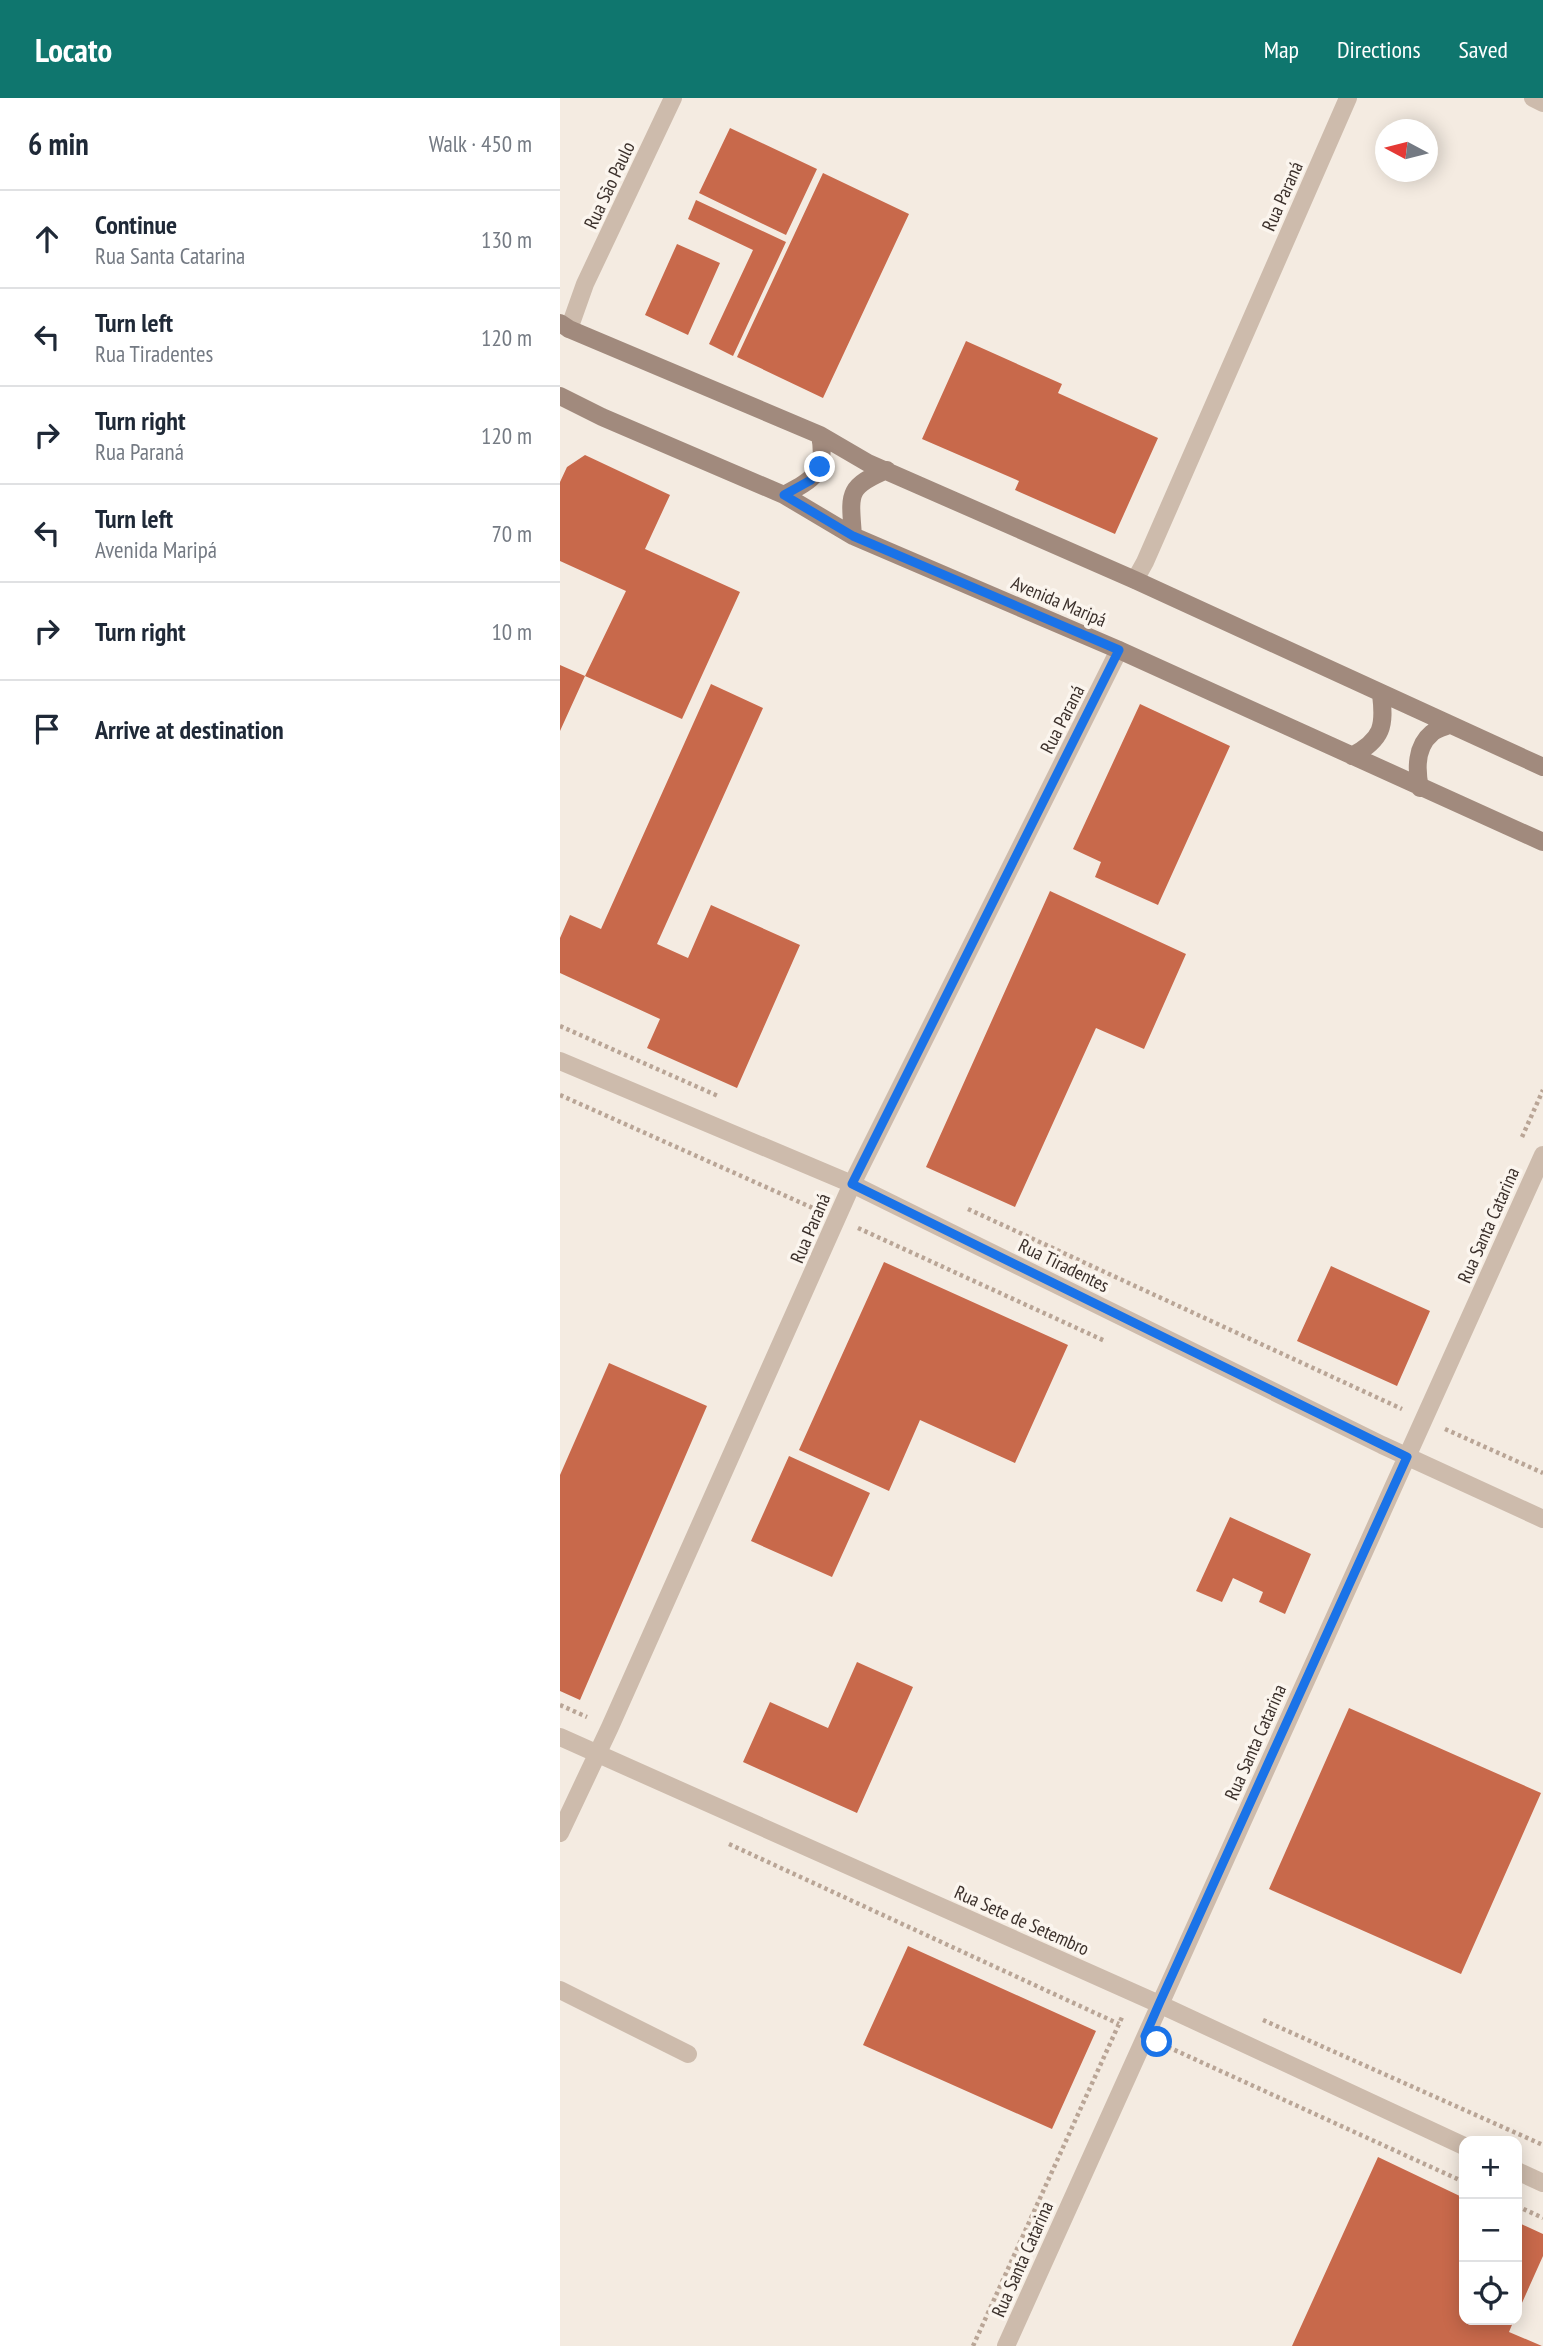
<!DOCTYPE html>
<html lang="en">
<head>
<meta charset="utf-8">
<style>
	body { margin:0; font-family:"PT Sans Narrow",sans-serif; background:#f2f2f3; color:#1f2937 }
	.controls { position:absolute; right:21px; bottom:21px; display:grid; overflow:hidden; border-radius:14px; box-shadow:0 4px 18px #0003 }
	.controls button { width:63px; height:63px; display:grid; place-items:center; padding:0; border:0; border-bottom:2px solid #e0e1e3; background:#fff; color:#1f2937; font:35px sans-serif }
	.compass { position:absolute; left:815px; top:21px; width:63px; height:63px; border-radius:50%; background:#fff; box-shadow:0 4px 18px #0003; rotate:277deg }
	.stop { position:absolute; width:21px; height:21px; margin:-16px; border:5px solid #1a73e8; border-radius:50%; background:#fff }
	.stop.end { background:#1a73e8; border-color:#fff; box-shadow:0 2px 7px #0008 }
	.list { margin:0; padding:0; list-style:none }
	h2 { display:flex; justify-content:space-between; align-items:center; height:91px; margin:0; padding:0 28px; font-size:30px }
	h2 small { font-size:23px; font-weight:400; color:#747a83 }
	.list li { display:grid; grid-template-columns:46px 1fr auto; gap:21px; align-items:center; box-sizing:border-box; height:98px; padding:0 28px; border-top:2px solid #e0e1e3 }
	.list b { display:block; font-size:26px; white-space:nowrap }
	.list p { margin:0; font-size:23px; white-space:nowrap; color:#747a83 }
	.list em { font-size:23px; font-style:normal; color:#747a83 }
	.icon { flex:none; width:38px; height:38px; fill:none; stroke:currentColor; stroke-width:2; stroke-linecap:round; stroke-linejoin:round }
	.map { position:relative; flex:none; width:983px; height:2248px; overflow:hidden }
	header { display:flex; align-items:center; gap:42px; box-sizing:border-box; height:98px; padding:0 35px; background:#0f766e; color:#fff }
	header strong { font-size:33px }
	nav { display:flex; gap:38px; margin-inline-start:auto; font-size:24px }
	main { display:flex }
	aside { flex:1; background:#fff }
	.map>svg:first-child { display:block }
	.building { fill:#c8694b }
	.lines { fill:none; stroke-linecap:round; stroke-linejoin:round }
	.path { stroke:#b9a596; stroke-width:4.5; stroke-dasharray:3.5 3.5; stroke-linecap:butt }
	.lane { stroke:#cdbbac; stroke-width:18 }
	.street { stroke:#cdbbac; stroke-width:18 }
	.secondary { stroke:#a18a7d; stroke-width:18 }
	.route { stroke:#1a73e8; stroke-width:9 }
	.labels { text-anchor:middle; stroke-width:7; stroke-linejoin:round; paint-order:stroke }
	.street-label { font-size:19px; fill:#3b302b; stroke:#fbf5ee }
</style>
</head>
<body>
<header>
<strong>Locato</strong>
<nav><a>Map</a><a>Directions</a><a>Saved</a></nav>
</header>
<main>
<aside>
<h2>6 min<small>Walk · 450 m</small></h2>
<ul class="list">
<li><svg class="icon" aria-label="ahead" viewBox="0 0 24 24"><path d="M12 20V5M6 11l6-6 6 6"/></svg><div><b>Continue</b><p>Rua Santa Catarina</p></div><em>130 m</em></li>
<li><svg class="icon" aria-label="left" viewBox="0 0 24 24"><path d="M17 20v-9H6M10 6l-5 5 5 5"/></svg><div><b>Turn left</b><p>Rua Tiradentes</p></div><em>120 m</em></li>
<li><svg class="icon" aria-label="right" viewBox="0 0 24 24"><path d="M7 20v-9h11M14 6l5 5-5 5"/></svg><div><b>Turn right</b><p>Rua Paraná</p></div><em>120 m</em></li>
<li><svg class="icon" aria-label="left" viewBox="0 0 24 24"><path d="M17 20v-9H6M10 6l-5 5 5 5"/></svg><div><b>Turn left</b><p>Avenida Maripá</p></div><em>70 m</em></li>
<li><svg class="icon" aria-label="right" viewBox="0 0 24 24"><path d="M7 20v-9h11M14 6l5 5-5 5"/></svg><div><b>Turn right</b></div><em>10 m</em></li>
<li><svg class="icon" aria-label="arrive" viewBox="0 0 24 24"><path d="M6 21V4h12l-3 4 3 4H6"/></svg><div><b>Arrive at destination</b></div></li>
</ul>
</aside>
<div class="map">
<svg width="983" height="2248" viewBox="0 0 983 2248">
	<rect width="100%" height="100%" fill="#f4ebe1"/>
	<!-- building -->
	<path class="building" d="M170,30l87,41 -31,66 -87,-42z
		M263,75l86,41 -86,184 -86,-41z
		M136,102l90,42 -53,114 -24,-12 44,-94 -65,-31z
		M117,146l43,19 -32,72 -43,-20z
		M406,243l96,43 -4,9 100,45 -43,96 -100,-44 4,-9 -97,-42z
		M25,357l85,40 -25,54 95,43 -58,127 -97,-43 41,-85 -66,-30v-79l7,-15z
		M0,567l25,11 -25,55z
		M151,586l52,24 -106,236 31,14 23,-53 89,40 -63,143 -90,-40 13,-29 -100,-46v-35l10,-23 31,14z
		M580,606l90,42 -72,159 -63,-28 6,-15 -28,-13z
		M490,793l136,63 -42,95 -48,-21 -81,179 -89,-40z
		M324,1164l184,83 -53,118 -95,-43 -31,71 -90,-41z
		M771,1168l99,45 -33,75 -100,-45z
		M49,1265l98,43 -127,294 -20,-9v-216z
		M229,1358l81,37 -38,84 -81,-36z
		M670,1419l81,37 -26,60 -26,-12 4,-10 -30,-14 -11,24 -26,-11z
		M297,1564l56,25 -56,126 -114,-51 27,-60 58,26z
		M789,1610l192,85 -80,181 -192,-85z
		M348,1848l188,85 -44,98 -189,-84z
		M818,2059l86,41v122h50l-5,12 33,14h-250z
		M957,2124l26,12v22l-26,58z"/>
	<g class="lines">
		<!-- path -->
		<path class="path" d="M0,928l158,70
			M0,997l255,114
			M962,1039l21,-47
			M408,1111l434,200
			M298,1130l247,113
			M885,1331l98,44
			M0,1607l27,12
			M169,1746l390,180
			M703,1922l280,125
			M608,1949l296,135
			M957,2108l26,12
			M413,2248l150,-331"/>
		<!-- lane -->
		<path class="lane" d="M0,1892l128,64"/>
		<!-- street -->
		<path class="street" d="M973,0l10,5
			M9,231l16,-45 88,-186
			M575,482l10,-18 203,-464
			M0,963l292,123 530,261 161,74
			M0,1639l599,267 305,142
			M0,1735l50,-106 242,-543 267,-534
			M957,2073l26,12
			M446,2248l537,-1191"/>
		<!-- secondary -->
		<path class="secondary" d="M0,225l9,6 251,106 48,28 267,117 408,187
			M0,298l42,21 182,78 69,41 266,114 424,192
			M224,397c30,-16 43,-23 36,-60
			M293,438c-3,-42 -7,-49 34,-66
			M792,658c31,-17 33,-30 29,-62
			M860,690c-4,-19 -4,-42 12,-55 4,-4 12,-6 17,-8"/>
	</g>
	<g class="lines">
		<!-- route -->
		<path class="route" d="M260,369l-9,13 -27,15 69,41 266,114 -267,534 555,273 -248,547 -14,32 12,6"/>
	</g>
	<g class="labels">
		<!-- street labels -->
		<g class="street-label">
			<text transform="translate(49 87) rotate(-65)" y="7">Rua São Paulo</text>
			<text transform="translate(722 98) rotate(-66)" y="7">Rua Paraná</text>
			<text transform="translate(499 503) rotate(23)" y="7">Avenida Maripá</text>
			<text transform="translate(502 621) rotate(-63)" y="7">Rua Paraná</text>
			<text transform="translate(928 1127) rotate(-66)" y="7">Rua Santa Catarina</text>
			<text transform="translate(250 1130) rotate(-67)" y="7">Rua Paraná</text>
			<text transform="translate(504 1167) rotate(26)" y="7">Rua Tiradentes</text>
			<text transform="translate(695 1644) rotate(-66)" y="7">Rua Santa Catarina</text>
			<text transform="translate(462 1822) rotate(24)" y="7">Rua Sete de Setembro</text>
			<text transform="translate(462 2161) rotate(-66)" y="7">Rua Santa Catarina</text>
		</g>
	</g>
</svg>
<div class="controls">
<button>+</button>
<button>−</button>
<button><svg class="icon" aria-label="locate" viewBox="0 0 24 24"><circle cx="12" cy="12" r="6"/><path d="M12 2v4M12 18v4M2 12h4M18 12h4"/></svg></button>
</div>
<svg class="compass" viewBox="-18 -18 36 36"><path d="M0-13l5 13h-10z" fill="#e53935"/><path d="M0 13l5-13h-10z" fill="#747a83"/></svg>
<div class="stop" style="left:597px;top:1944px"></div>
<div class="stop end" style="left:260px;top:369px"></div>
</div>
</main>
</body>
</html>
